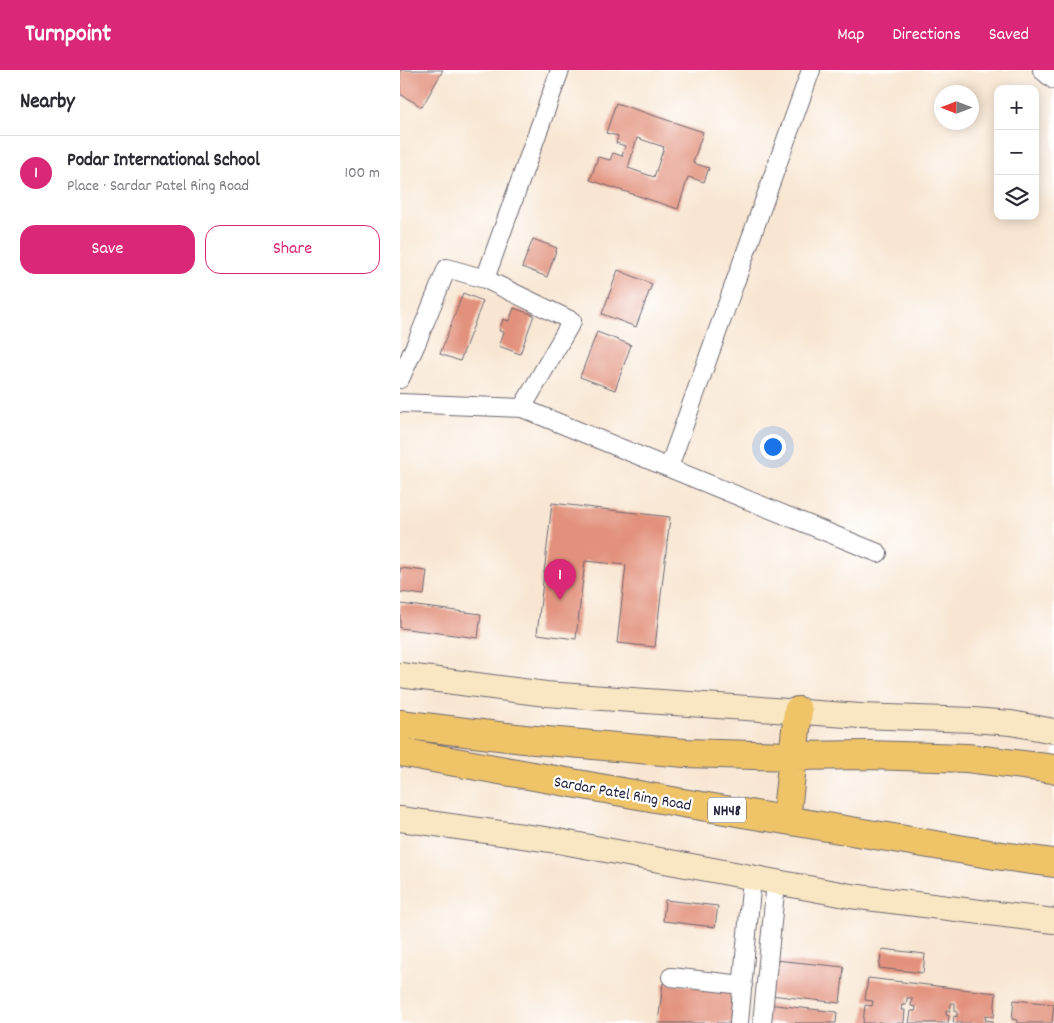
<!DOCTYPE html>
<html lang="en">
<head>
<meta charset="utf-8">
<style>
	body { margin:0; font-family:Dekko,sans-serif; background:#f2f2f3; color:#2b2b33 }
	.controls { position:absolute; right:15px; top:15px; display:grid; overflow:hidden; border-radius:10px; box-shadow:0 2px 12px #0003 }
	.controls button { width:45px; height:45px; display:grid; place-items:center; padding:0; border:0; border-bottom:1px solid #e1e1e2; background:#fff; color:#2b2b33; font:25px sans-serif }
	.compass { position:absolute; left:534px; top:15px; width:45px; height:45px; border-radius:50%; background:#fff; box-shadow:0 2px 12px #0003; rotate:270deg }
	.you { position:absolute; left:372px; top:376px; width:18px; height:18px; margin:-12px; border:4px solid #fff; border-radius:50%; background:#1a73e8; box-shadow:0 0 0 8px #1a73e833 }
	.badge { display:grid; place-items:center; width:32px; height:32px; border-radius:50%; background:#db2777; color:#fff; font-size:16px; font-weight:700 }
	.pin { position:absolute; translate:-50% -41px; filter:drop-shadow(0 1px 2px #0008) }
	.pin::after { content:''; position:absolute; top:26px; width:18px; height:15px; background:inherit; clip-path:polygon(0 0,100% 0,50% 100%) }
	.list { margin:0; padding:0; list-style:none }
	h2 { display:flex; justify-content:space-between; align-items:center; height:65px; margin:0; padding:0 20px; font-size:21px }
	h2 small { font-size:16px; font-weight:400; color:#7c7c81 }
	.list li { display:grid; grid-template-columns:32px 1fr auto; gap:15px; align-items:center; box-sizing:border-box; height:75px; padding:0 20px; border-top:1px solid #e1e1e2 }
	.list b { display:block; font-size:19px; white-space:nowrap }
	.list p { margin:0; font-size:16px; white-space:nowrap; color:#7c7c81 }
	.list em { font-size:16px; font-style:normal; color:#7c7c81 }
	.actions { display:flex; gap:10px; padding:15px 20px }
	.actions a { flex:1; padding:11px 0; border:1px solid #db2777; border-radius:15px; text-align:center; font-size:18px; color:#db2777 }
	.actions .main { background:#db2777; color:#fff }
	.icon { flex:none; width:28px; height:28px; fill:none; stroke:currentColor; stroke-width:2; stroke-linecap:round; stroke-linejoin:round }
	.map { position:relative; flex:none; width:654px; height:953px; overflow:hidden }
	header { display:flex; align-items:center; gap:30px; box-sizing:border-box; height:70px; padding:0 25px; background:#db2777; color:#fff }
	header strong { font-size:24px }
	nav { display:flex; gap:28px; margin-inline-start:auto; font-size:18px }
	main { display:flex }
	aside { flex:1; background:#fff }
	.map>svg:first-child { display:block }
	.building { fill:#e2917c; fill-rule:evenodd }
	.lines { fill:none; stroke-linecap:round; stroke-linejoin:round }
	.street-casing { stroke:#6d6770; stroke-width:20 }
	.secondary-casing { stroke:#6d6770; stroke-width:26 }
	.highway-casing { stroke:#6d6770; stroke-width:30 }
	.street { stroke:#fff; stroke-width:18 }
	.secondary { stroke:#f9e7c3; stroke-width:24 }
	.highway { stroke:#efc469; stroke-width:28 }
	.labels { text-anchor:middle; stroke-width:4.5; stroke-linejoin:round; paint-order:stroke }
	.shield { fill:#fff; stroke:#646476; stroke-width:1 }
	.shield-label { font-size:15px; font-weight:bold; fill:#22223b }
	.street-label { font-size:16px; fill:#22223b; stroke:#fff }
</style>
</head>
<body>
<header>
<strong>Turnpoint</strong>
<nav><a>Map</a><a>Directions</a><a>Saved</a></nav>
</header>
<main>
<aside>
<h2>Nearby<small></small></h2>
<ul class="list">
<li><span class="badge">1</span><div><b>Podar International School</b><p>Place · Sardar Patel Ring Road</p></div><em>100 m</em></li>
</ul>
<div class="actions"><a class="main">Save</a><a>Share</a></div>
</aside>
<div class="map">
<svg width="654" height="953" viewBox="0 0 654 953">
	<rect width="100%" height="100%" fill="#fff"/>
	<filter id="ink" filterUnits="userSpaceOnUse"><feTurbulence type="fractalNoise" baseFrequency=".02" numOctaves="2"/><feDisplacementMap in="SourceGraphic" scale="10" xChannelSelector="R" yChannelSelector="G"/><feConvolveMatrix kernelMatrix="1 2 1 2 8 2 1 2 1" color-interpolation-filters="sRGB"/></filter>
	<filter id="wash" filterUnits="userSpaceOnUse"><feTurbulence type="fractalNoise" baseFrequency=".0096" numOctaves="4" result="noise"/><feDisplacementMap in="SourceGraphic" scale="20" xChannelSelector="R" yChannelSelector="G"/><feGaussianBlur stdDeviation="1.12" result="paint"/><feColorMatrix in="noise" values="0 0 0 0 0 0 0 0 0 0 0 0 0 0 0 0 0 1.4 0 .05"/><feComposite in="paint" operator="in"/></filter>
	<g filter="url(#wash)">
		<rect width="100%" height="100%" fill="#f8e6d2"/>
		<g id="blocks">
			<!-- building -->
			<path class="building" d="M0,0h43l-21,37 -22,-13z
				M216,33l87,29 -10,31 16,5 -5,14 -16,-5 -10,32 -88,-29 8,-23 12,3 3,-7 9,3 3,-10 -9,-3 2,-7 -12,-3zM237,68l27,9 -10,30 -26,-9z
				M133,169l24,9 -10,29 -25,-10z
				M218,200l34,14 -16,43 -34,-13z
				M63,223l20,8 -23,60 -20,-7z
				M114,238l20,7 -14,39 -21,-8 5,-14 -5,-1 4,-12 6,2z
				M197,262l34,13 -16,45 -35,-13z
				M152,433l118,14 -15,130 -38,-4 9,-78 -41,-4 -9,78 -39,-5z
				M0,498l27,3 -3,24 -24,-3z
				M0,534l81,10 -3,24 -78,-10z
				M265,830l53,6 -3,21 -52,-6z
				M482,879l43,5 -2,19 -44,-5z
				M375,890l69,7 -4,36 -70,-8z
				M468,908l128,15 -2,24 -8,-2 -1,5 8,1v2h-40l1,-7 3,1v-5l-2,-1v-8h-4l-1,8 -4,-1v5l3,1 -1,7h-39l2,-12h4l1,-4 -5,-1 1,-8h-5l-1,7h-4l-1,5h4l-1,13h-19l-7,-1v1h-15l2,-18 7,1 1,-5 -8,-1z
				M263,913l75,9 -3,31h-77z
				M614,930l40,4 -2,19h-35v-3l-5,-1z
				M367,934l70,8 -1,11h-72z"/>
		</g>
	</g>
	<g filter="url(#ink)">
		<use href="#blocks" fill-opacity="0" stroke="#6d6770" stroke-width="1"/>
		<g class="lines">
			<!-- street casing -->
			<g class="street-casing">
				<path id="street" d="M642,0l12,10
					M85,209l87,42 -50,87
					M0,309l16,-35 31,-76 38,11 75,-209
					M0,333l122,5 356,145
					M269,397l142,-397
					M271,907l72,8
					M339,953l13,-145
					M362,953l14,-141"/>
			</g>
			<!-- secondary casing -->
			<g class="secondary-casing">
				<path id="secondary" d="M0,605l146,19 315,22 112,4 38,3 43,8
					M0,749l158,22 293,55 203,25"/>
			</g>
			<!-- highway casing -->
			<g class="highway-casing">
				<path id="highway" d="M0,654l124,15 161,14 107,3 75,-1 100,3 87,11
					M0,682l283,51 312,52 59,8
					M386,750l12,-109"/>
			</g>
			<!-- street -->
			<use href="#street" class="street"/>
			<!-- secondary -->
			<use href="#secondary" class="secondary"/>
			<!-- highway -->
			<use href="#highway" class="highway"/>
		</g>
	</g>
	<g class="labels">
		<!-- shield labels -->
		<rect class="shield" x="308" y="727.5" width="38" height="25" rx="4"/>
		<g class="shield-label">
			<text x="327" y="745">NH48</text>
		</g>
		<!-- street labels -->
		<g class="street-label">
			<text transform="translate(223 722) rotate(10)" y="6">Sardar Patel Ring Road</text>
		</g>
	</g>
</svg>
<div class="controls">
<button>+</button>
<button>−</button>
<button><svg class="icon" aria-label="layers" viewBox="0 0 24 24"><path d="M12 4l9 5-9 5-9-5zM3 14l9 5 9-5"/></svg></button>
</div>
<svg class="compass" viewBox="-18 -18 36 36"><path d="M0-13l5 13h-10z" fill="#e53935"/><path d="M0 13l5-13h-10z" fill="#7c7c81"/></svg>
<div class="you"></div>
<div class="pin badge" style="left:160px;top:530px">1</div>
</div>
</main>
</body>
</html>
